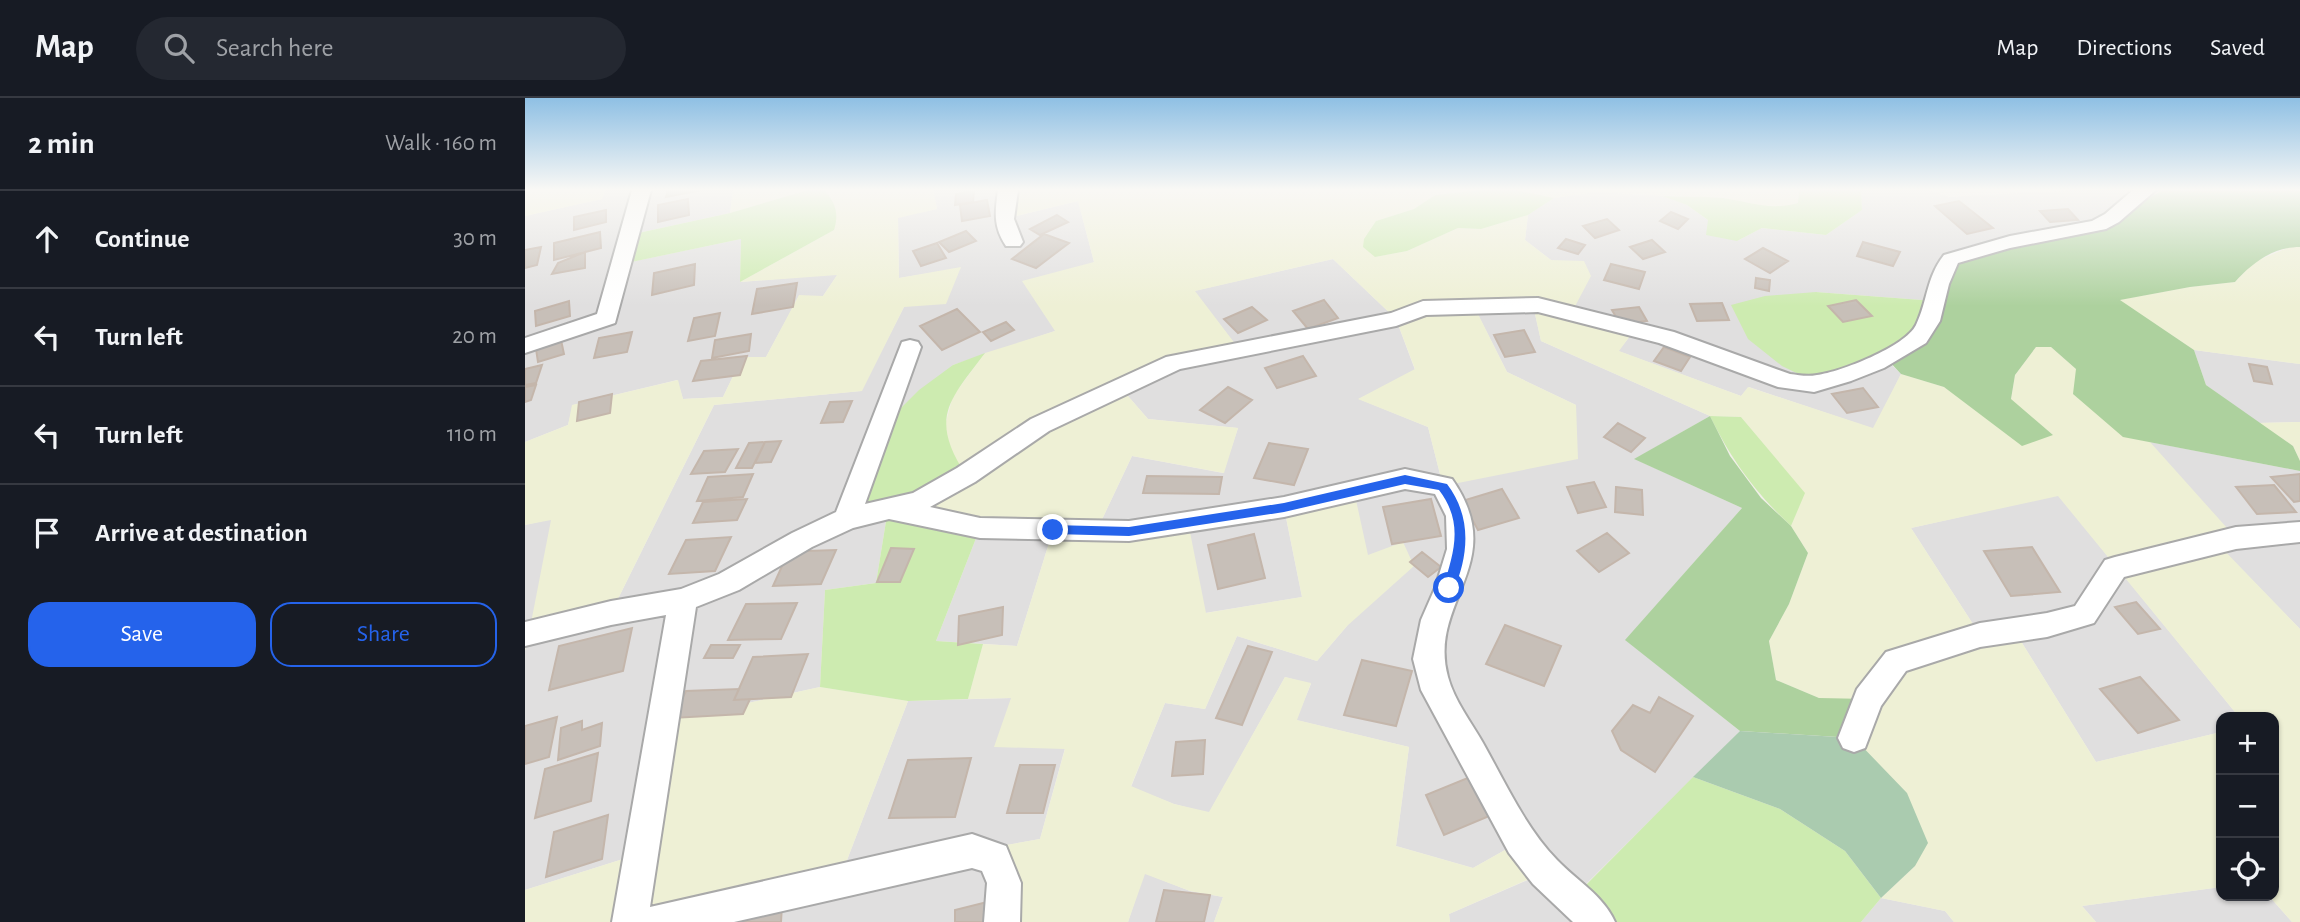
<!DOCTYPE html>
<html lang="en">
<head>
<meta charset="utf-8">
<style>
	body { margin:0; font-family:"Alegreya Sans",sans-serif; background:#242831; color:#f1f3f6 }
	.controls { position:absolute; right:21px; bottom:21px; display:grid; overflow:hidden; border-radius:14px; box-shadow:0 2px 5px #0004 }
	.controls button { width:63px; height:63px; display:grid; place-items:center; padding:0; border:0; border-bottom:2px solid #363941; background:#171b24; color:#f1f3f6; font:35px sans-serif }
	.stop { position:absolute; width:21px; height:21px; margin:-16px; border:5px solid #2563eb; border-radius:50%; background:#fff }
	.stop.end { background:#2563eb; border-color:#fff; box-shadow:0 2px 7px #0008 }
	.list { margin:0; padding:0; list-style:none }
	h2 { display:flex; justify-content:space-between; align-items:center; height:91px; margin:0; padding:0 28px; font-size:30px }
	h2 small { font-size:23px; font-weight:400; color:#9ea1a6 }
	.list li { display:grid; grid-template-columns:46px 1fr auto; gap:21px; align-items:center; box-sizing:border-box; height:98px; padding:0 28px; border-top:2px solid #363941 }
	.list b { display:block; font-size:26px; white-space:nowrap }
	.list em { font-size:23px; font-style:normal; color:#9ea1a6 }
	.actions { display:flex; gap:14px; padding:21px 28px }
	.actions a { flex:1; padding:16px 0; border:2px solid #2563eb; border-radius:21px; text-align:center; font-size:24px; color:#2563eb }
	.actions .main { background:#2563eb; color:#fff }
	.icon { flex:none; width:38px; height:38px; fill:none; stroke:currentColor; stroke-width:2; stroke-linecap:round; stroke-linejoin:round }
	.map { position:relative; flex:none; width:1775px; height:824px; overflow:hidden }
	header { display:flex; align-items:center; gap:42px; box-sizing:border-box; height:98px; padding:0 35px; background:#171b24; border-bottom:2px solid #363941 }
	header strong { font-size:33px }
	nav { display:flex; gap:38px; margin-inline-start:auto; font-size:24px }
	.search { width:490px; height:63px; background:#242831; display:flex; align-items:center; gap:18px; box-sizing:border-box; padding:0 24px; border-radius:38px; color:#9ea1a6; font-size:26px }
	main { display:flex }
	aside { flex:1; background:#171b24 }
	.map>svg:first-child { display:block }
	.residential { fill:#e0dfdf }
	.farmland { fill:#eef0d5 }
	.grass { fill:#cdebb0 }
	.forest { fill:#add19e }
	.cemetery { fill:#aacbaf }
	.building { fill:#c7bfb8; stroke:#c4b6ab; stroke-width:2 }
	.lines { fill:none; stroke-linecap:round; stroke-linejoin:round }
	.street-casing { stroke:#a9a9a9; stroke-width:4 }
	.street { fill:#fff; fill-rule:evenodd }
	.route { fill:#2563eb }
</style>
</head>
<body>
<header>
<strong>Map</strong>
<div class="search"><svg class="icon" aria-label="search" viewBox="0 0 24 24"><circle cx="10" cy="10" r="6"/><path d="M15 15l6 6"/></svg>Search here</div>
<nav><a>Map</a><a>Directions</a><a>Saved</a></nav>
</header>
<main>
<aside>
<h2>2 min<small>Walk · 160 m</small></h2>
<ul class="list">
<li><svg class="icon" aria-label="ahead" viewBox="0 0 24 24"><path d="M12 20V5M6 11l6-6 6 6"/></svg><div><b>Continue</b></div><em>30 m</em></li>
<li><svg class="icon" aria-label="left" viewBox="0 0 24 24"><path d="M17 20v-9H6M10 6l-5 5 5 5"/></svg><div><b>Turn left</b></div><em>20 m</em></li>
<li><svg class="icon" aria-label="left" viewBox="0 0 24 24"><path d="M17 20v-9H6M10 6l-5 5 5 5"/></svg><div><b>Turn left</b></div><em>110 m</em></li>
<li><svg class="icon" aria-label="arrive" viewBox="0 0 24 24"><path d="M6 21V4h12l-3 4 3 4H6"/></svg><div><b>Arrive at destination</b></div></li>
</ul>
<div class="actions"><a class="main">Save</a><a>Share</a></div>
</aside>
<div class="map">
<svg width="1775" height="824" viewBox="0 0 1775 824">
	<rect width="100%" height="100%" fill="#f2efe9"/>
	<!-- residential -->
	<path class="residential" d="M80,92h32l-16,74 120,-25 -1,43 98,-8 -15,22h-24l-33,61 -24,1 -19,39 -40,2 -6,-19 -104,25 -5,20 -43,17v-226l76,-17z
		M117,92h91l-3,23 -101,22z
		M408,92h75l-3,29 73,-18 16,61 -39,69 -102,34 -65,144 -12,74 -51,7 -5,97 -158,35 -20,131 -117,37v-239l4,-17h-4v-109l26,-6 60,94 103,-208 147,-14 43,-84 57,-39 -62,10 -1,-61 39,-8z
		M1336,92h68l20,7 128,-7h86l-37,21 -191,90 -119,-9 85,82 -27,55 -125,-42 -8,9 -123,-45 17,-21 -64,-18 -20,-52 -26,-20 3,-25 26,-17 41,-6 67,4 25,9 50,36 25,-13 64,7 36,-25z
		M808,161l63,60 19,51 -56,29 69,28 15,59 133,-81 -69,-33 -34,-67h60l8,36 169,75 -75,43 107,49 -116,132 114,91 -166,165 23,26h-147l-1,-8 95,-41 -23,-32 -48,27 -77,-22 13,-99 -113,-27 15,-36 -26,-7 -76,136 -35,-9 -43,-17 34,-84 40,6 32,-73 80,25 30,-35 21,-71 -84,-47 18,89 -97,16 -108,-83 35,-74 91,17 15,-45 -90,-9 -27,-31 117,-40 -44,-57z
		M1669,252l106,14v58l-42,1 -52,-38z
		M1625,344l150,29v158l-84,-86z
		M1533,397l181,222h-18v15l-125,30 -82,-132 -34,5 -69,-107z
		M455,430l73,2 -36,116 -81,-5z
		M486,600l54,50 -25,91 -66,12 20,7 8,64h-346l183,-41 69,-180z
		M619,775l46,18 33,6 -9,25h-86z
		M1696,789v9h48l23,26h-196l-14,-16z
		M1356,800l64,13 9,11h-93z"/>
	<!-- farmland -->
	<path class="farmland" d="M0,92h80l-3,9 -77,17z
		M208,92h75l-78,23z
		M299,92h109l4,19 -39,9 1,60 62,-11 -15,37 -42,3 -42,84 -148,14 -103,208 -82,20 -4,18v-17l4,-1 22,-113 -26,5v-83l43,-17 4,-20 106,-25 5,19 40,-2 19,-40h24l33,-62 24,1 14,-21 -97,7 94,-52 -2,-31z
		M483,92h474l-47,5 -21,14 -38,12 -1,36 32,-6 51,-23 23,1 47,-14 -3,25 26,20 33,1 7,15 -19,36 63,17 -16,22 122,45 7,-9 125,41 28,-54 43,13 34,24 75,24 -42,-35 4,-25 21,-28h15l25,22 47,67 27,6 86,96 -19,5 83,86v293h-8l-23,-26h5v-179h-35l-181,-221 -147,32 69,107 34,-5 82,132 125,-30v155l-139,19 14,16h-142l-9,-11 -64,-13 34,-32 -61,-128 -35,-40 -43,-18 -7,-39 20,-37 19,-51 -17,-27 13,-33 -63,-76 -31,-1 -169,-75 -8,-36 -59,1 33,66 69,33 2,54 -135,27 -15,-59 -70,-28 57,-30 -19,-50 -63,-60 -138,32 44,58 -118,39 27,31 90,9 -14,45 -92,-17 -35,74 91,-8 18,91 96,-16 -18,-90 70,-16 14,64 35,-13 11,24 -67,60 -30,35 -80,-25 -32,73 -40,-6 -34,83 43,18 35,8 76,-135 26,6 -14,37 112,27 -13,99 77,22 48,-27 24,31 -96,42 1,8h-236l9,-25 -33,-6 -45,-17 -17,48h-126l1,-39 -31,-32 68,-12 25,-90 -71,-2 17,-49 -43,1 15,-55 34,2 36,-116 -165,-21 62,-58 -5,-26 8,-29 32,-43 70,-22 -33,-50 72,-19 -16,-61 -74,18z
		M990,92h284l-1,13 -18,5 -32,-3 -24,-7 -129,-6 -41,6z
		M1765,149h10v117l-106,-14 -75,-50 71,-13 45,-5 19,-20z
		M1775,324v39l-7,-15 -35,-23z
		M295,589l88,14 -69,180 -183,41h-131v-32l117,-37 20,-131z"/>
	<!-- grass -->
	<path class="grass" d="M283,92h16c12,13 15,24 10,40l-94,52 1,-43 -119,25 7,-29 101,-22z
		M957,92h33l39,8 -26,17 -47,14 -23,-1 -51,23 -32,6 -12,-10 1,-8 12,-18 38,-12 21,-14z
		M1274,92h62l1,20 -36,25 -64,-7 -25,13 -31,-6 2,-15 -21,-15 -25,-9c20,1 41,0 61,2 27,4 47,13 75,5z
		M1291,194l119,9 -6,26 -43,31 -69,25 -35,-17 -34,-27 -17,-34 34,-9z
		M460,255c-36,48 -56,65 -19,122l-75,33 89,20 -44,113 47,3 -15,55 -60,2 -88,-14 5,-97 51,-7 12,-74 -41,10 33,-90 39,-39 34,-25z
		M1185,318l31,1 64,76 -14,33c-36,-34 -59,-65 -81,-110z
		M1168,679l87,32 65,42 36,47 -20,24h-264l-23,-25z"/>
	<!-- forest -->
	<path class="forest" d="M1638,92h137v57c-27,0 -48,16 -65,35l-45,5 -70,13 74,50 12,35 87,61 7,15v10l-177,-34 -50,-43 3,-25 -25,-22h-15l-21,28 -4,24 42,36 -31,11 -78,-59 -43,-13 -15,-16 43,-31 27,-67 170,-49z
		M1185,318l20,40 31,42 30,28 17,27 -19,51 -20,37 7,39 43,18 49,1 -14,39 -114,-7 -115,-91 117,-132 -108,-49z"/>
	<!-- cemetery -->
	<path class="cemetery" d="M1215,633l114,7 53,55 21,50 -13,23 -34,32 -36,-47 -65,-42 -87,-32z"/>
	<!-- building -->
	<path class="building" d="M143,92h34l-36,7z
		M449,93l-1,11 -18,3 1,-11z
		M163,101l1,16 -31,7v-17z
		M462,102l3,16 -28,5 -2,-16z
		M1434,103l34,27 -26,6 -32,-28z
		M1543,111l10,11 -28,2 -10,-11z
		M81,112v12l-32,8v-13z
		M1146,114l17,7 -10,10 -18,-8z
		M532,117l11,7 -28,13 -10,-6z
		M1082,121l12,11 -24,8 -12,-12z
		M441,133l10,10 -27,11 -10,-10z
		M75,134l1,16 -47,12v-17z
		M519,136l25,9 -33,25 -24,-9z
		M1041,141l19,6 -7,9 -20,-6z
		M1127,142l13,12 -22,7 -13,-12z
		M1338,144l37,10 -7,14 -36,-10z
		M412,145l9,15 -25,8 -8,-15z
		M16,149l-4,18 -12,3v-18z
		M1238,150l25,13 -18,12 -25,-14z
		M60,154v16l-33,6 6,-11z
		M170,166l-1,21 -42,10 2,-22z
		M1086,166l34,8 -6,17 -35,-9z
		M1231,180l14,2 -1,11 -14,-3z
		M272,185l-4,24 -41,7 5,-25z
		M799,202l14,18 -30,11 -15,-18z
		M1331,202l16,16 -29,6 -15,-16z
		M44,203l1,15 -34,10 -1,-15z
		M1197,205l7,17 -32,1 -7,-17z
		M727,209l15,13 -29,13 -14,-14z
		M1114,209l8,14 -27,3 -8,-14z
		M432,211l23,23 -38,18 -22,-24z
		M195,215l-5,23 -27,5 6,-23z
		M481,224l8,8 -23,11 -8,-9z
		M999,232l11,22 -30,5 -11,-22z
		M107,234l-5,20 -33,6 5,-20z
		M226,236l-2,17 -37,7 3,-18z
		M36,242l3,14 -26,8 -2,-13z
		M1139,249l26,10 -9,14 -27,-10z
		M222,258l-7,19 -47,6 8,-20z
		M778,258l13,20 -39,12 -12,-20z
		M1724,266l18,3 5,17 -18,-3z
		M17,267l-6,18 -11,2v-16z
		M11,287l-5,15 -6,2v-15z
		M703,289l24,13 -27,23 -25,-13z
		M1338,290l15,19 -31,6 -15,-19z
		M87,296l-2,19 -33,8 2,-19z
		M327,303l-9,21 -22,1 9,-21z
		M1093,325l27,15 -14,14 -27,-15z
		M256,343l-10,21 -16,1 10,-21z
		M240,344l-13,26h-16l13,-25z
		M744,345l39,6 -14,36 -40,-7z
		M213,351l-13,23 -34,2 13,-23z
		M228,376l-10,23 -46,4 11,-24z
		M1775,376v27l-6,1 -23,-25z
		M622,378l75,1 -3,17 -76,-1z
		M1069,384l12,25 -28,6 -11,-26z
		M1749,387l22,27 -39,2 -21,-27z
		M1091,389l26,3 1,25 -28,-3z
		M977,391l17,29 -41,12 -16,-29z
		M222,401l-10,21 -44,3 10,-21z
		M906,401l10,37 -49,8 -9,-37z
		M1082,435l22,20 -30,19 -22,-21z
		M729,436l11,44 -47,11 -10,-44z
		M206,439l-16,34 -46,3 17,-34z
		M1507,449l28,45 -49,4 -27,-45z
		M366,450l23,1 -14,33h-23z
		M311,452l-15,34 -48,2 10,-22 23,-13z
		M897,454l19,15 -13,10 -18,-15z
		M1611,504l24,27 -22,5 -23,-27z
		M272,505l-16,36 -53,1 18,-36z
		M478,509l-1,28 -44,10 1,-29z
		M980,527l56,21 -17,40 -58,-22z
		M107,530l-9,43 -74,19 10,-44z
		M186,547h29l-7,13h-29z
		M723,548l24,6 -30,73 -26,-7z
		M283,556l-17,43 -57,3 19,-43z
		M837,562l50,11 -16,55 -52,-11z
		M1615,579l39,43 -41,13 -38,-44z
		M214,591l-5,11 16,-1 -7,15 -70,4 13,-27z
		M1134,599l34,19 -38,56 -34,-22 -9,-19 21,-26 17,8z
		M32,619l-8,40 -24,7v-38z
		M57,623v9l20,-7 -2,23 -42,14 3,-32z
		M680,642l-2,34 -31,2 4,-34z
		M73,655l-7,48 -56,17 10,-49z
		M446,660l-16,59 -66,1 19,-58z
		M495,667h35l-12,48h-36z
		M950,677l19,39 -50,21 -18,-40z
		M83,717l-6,44 -56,18 8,-45z
		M639,792l46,5 -6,27h-48z
		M470,802v22h-40v-12z
		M257,807l-1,17h-64z"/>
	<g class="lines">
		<!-- street casing -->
		<g class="street-casing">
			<path id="street" d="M107,92h19l-36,133 -90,30v-15l72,-24z
				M473,92h20l-4,29 9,23 -3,4h-14c-13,-19 -11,-34 -8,-56z
				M1608,92h23l-37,32 -13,7 -96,19 -52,15 -9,21 -9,37 -14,22 -42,25 -33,13 -37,11 -36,-5 -119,-44 -121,-31 -112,3 -30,11 -216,43 -131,62 -74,51 -45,25 50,11 149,3 155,-24 121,-28 47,10c59,84 -25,122 -4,198 6,23 23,45 35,66 22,39 42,84 74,117 20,21 46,35 58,62h-42l-40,-38 -24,-31 -88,-163 -8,-31 8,-39 14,-32 12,-39 -1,-33 -11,-22 -30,-5 -121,28 -155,24 -149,-3 -91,-19 -36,9 -41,19 -73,43 -43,17 -46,300 322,-73 34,12 15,37 -1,39h-36l3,-39 -5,-12 -10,-3 -238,54h-122l54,-307 -55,10 -86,21v-24l86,-21 70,-12 38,-15 73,-41 44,-21 66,-170 8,-2 8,2 3,5 -56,157 48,-11 44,-25 74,-49 135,-62 225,-44 32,-12 115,-3 136,34 116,42c9,1 17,3 27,1 23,-3 88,-28 99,-50 12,-25 10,-47 28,-70l66,-19 82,-15 13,-7z
				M1775,424v20l-64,7 -112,28 -30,46 -47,14 -67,10 -74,24 -25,35 -16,42 -11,4 -11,-4 -5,-10 19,-49 29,-37 94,-29 67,-10 28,-7 30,-46 10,-3 121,-30z"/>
		</g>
		<!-- street -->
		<use href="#street" class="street"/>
	</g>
	<!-- sky -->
	<linearGradient id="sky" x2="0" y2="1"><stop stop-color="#8fc0e4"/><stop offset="0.44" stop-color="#f9f8f5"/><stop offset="1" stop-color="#f9f8f5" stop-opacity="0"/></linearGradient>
	<rect width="1775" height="208" fill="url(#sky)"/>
	<!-- route -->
	<path class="route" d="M880,377l42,9c25,33 22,71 6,108h-8l-2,-4c11,-36 21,-65 -4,-98l-34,-6 -121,28 -155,24 -76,-2 -6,-4 6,-5 76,2 155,-24z"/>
</svg>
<div class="controls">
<button>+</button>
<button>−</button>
<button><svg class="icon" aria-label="locate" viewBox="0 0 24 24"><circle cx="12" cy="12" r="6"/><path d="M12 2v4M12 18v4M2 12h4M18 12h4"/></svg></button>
</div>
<div class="stop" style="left:924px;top:490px"></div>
<div class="stop end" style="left:528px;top:432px"></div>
</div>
</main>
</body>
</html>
